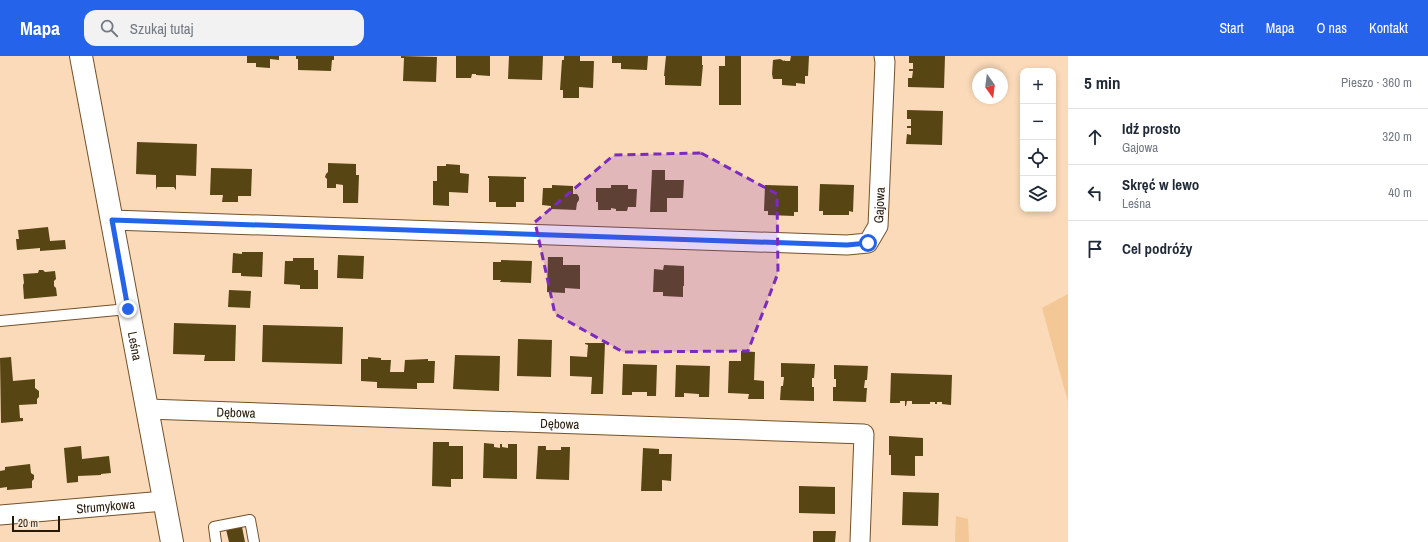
<!DOCTYPE html>
<html lang="pl">
<head>
<meta charset="utf-8">
<style>
	body { margin:0; font-family:"Archivo Narrow",sans-serif; background:#f2f2f3; color:#1f2937 }
	.controls { position:absolute; right:12px; top:12px; display:grid; overflow:hidden; border-radius:8px; box-shadow:0 2px 6px #0003 }
	.controls button { width:36px; height:36px; display:grid; place-items:center; padding:0; border:0; border-bottom:1px solid #e0e1e3; background:#fff; color:#1f2937; font:20px sans-serif }
	.compass { position:absolute; left:972px; top:12px; width:36px; height:36px; border-radius:50%; background:#fff; box-shadow:0 2px 6px #0003; rotate:166deg }
	.scale { position:absolute; left:12px; bottom:10px; width:48px; box-sizing:border-box; padding-left:4px; border:2px solid #271908; border-top:0; font-size:11px; line-height:14px; white-space:nowrap; color:#271908; -webkit-text-stroke:3px #fbebda; paint-order:stroke }
	.stop { position:absolute; width:12px; height:12px; margin:-9px; border:3px solid #2563eb; border-radius:50%; background:#fff }
	.stop.end { background:#2563eb; border-color:#fff; box-shadow:0 1px 4px #0008 }
	.list { margin:0; padding:0; list-style:none }
	h2 { display:flex; justify-content:space-between; align-items:center; height:52px; margin:0; padding:0 16px; font-size:17px }
	h2 small { font-size:13px; font-weight:400; color:#747a83 }
	.list li { display:grid; grid-template-columns:26px 1fr auto; gap:12px; align-items:center; box-sizing:border-box; height:56px; padding:0 16px; border-top:1px solid #e0e1e3 }
	.list b { display:block; font-size:15px; white-space:nowrap }
	.list p { margin:0; font-size:13px; white-space:nowrap; color:#747a83 }
	.list em { font-size:13px; font-style:normal; color:#747a83 }
	.icon { flex:none; width:22px; height:22px; fill:none; stroke:currentColor; stroke-width:2; stroke-linecap:round; stroke-linejoin:round }
	.map { position:relative; flex:none; width:1068px; height:486px; overflow:hidden }
	header { display:flex; align-items:center; gap:24px; box-sizing:border-box; height:56px; padding:0 20px; background:#2563eb; color:#fff }
	header strong { font-size:19px }
	nav { display:flex; gap:22px; margin-inline-start:auto; font-size:14px }
	.search { width:280px; height:36px; background:#f2f2f3; display:flex; align-items:center; gap:10px; box-sizing:border-box; padding:0 14px; border-radius:12px; color:#747a83; font-size:15px }
	main { display:flex }
	aside { flex:1; background:#fff }
	.map>svg:first-child { display:block }
	.green { fill:#f4c796 }
	.building { fill:#574513 }
	.lines { fill:none; stroke-linecap:round; stroke-linejoin:round }
	.lane-casing { stroke:#73512a; stroke-width:12 }
	.street-casing { stroke:#73512a; stroke-width:21 }
	.secondary-casing { stroke:#73512a; stroke-width:24 }
	.lane { stroke:#fff; stroke-width:10 }
	.street { stroke:#fff; stroke-width:19 }
	.secondary { stroke:#fff; stroke-width:22 }
	.route { stroke:#2563eb; stroke-width:5 }
	.marked { fill:#7b2cbf; fill-opacity:0.2; stroke:#7b2cbf; stroke-width:3; stroke-dasharray:8 5; stroke-linejoin:round }
	.labels { text-anchor:middle; stroke-width:4; stroke-linejoin:round; paint-order:stroke }
	.street-label { font-size:13px; fill:#271908; stroke:#fbebda }
</style>
</head>
<body>
<header>
<strong>Mapa</strong>
<div class="search"><svg class="icon" aria-label="search" viewBox="0 0 24 24"><circle cx="10" cy="10" r="6"/><path d="M15 15l6 6"/></svg>Szukaj tutaj</div>
<nav><a>Start</a><a>Mapa</a><a>O nas</a><a>Kontakt</a></nav>
</header>
<main>
<div class="map">
<svg width="1068" height="486" viewBox="0 0 1068 486">
	<rect width="100%" height="100%" fill="#fadab9"/>
	<!-- green -->
	<path class="green" d="M1068,238v108l-26,-94z
		M956,460l12,3 1,23h-14z"/>
	<!-- building -->
	<path class="building" d="M247,0h32v4l-9,-1v9l-14,-1v-4h-9z
		M296,0h38v4h-2l-1,11 -33,-1v-11h-2z
		M401,0l36,1 -1,25 -33,-1 1,-23h-3z
		M456,0h34v20l-14,-1v-1h-4l-1,4h-15z
		M509,0h34l-1,24 -34,-1z
		M564,0h16v5h14l-1,27 -14,-1v11h-16v-8h-3l2,-30h2z
		M612,0h36l-1,14 -26,-1v-6h-9z
		M666,0h36v9h1l-2,21 -36,-1v-9h-1z
		M725,0h16v49h-22v-39h6z
		M791,0h18l-1,20h-3v8l-9,-1v3l-14,-1v-6h-9l-1,-5 1,-14 7,-1 4,2 1,-1v1h5z
		M909,0h36l-1,32 -36,-1v-9h4l1,-7h-4v-2h4v-6h-4z
		M907,54l36,1 -1,34 -36,-1 1,-10 4,1v-7h-4v-2h4v-7h-4z
		M137,86l60,2 -1,32 -20,-1v15l-2,-3h-17l-1,3v-15l-20,-1z
		M328,107l28,1v11h3l-1,28h-15v-18l-7,-1v4h-9v-9l-2,-2 1,-3 2,-2z
		M446,108l14,1v8l9,1 -1,19 -19,-1v14l-16,-1v-24h4v-15h9z
		M211,112l41,1 -1,27h-13v6h-16l1,-7h-13z
		M652,114h13v10h19l-1,18h-16v14h-17z
		M488,120l38,1v2h-2v23h-8v5h-20v-5h-7v-24h-1z
		M820,128l34,1 -1,27 -4,-1v4h-26v-4h-4z
		M552,129l21,1v8h4l2,3v3l-2,3 -1,7 -25,-1v-3l-9,-1 1,-17h9z
		M611,129h17v4h9l-1,18h-8l-1,4h-11v-2l-5,-1v2h-13v-8h-2v-14h15z
		M765,129l33,1v26h-4v4l-26,-1v-4h-4z
		M48,171l2,14 15,-1 1,9 -26,2v-3l-23,2 -1,-11h3l-1,-9z
		M242,196h21l-1,25 -21,-1v-3h-9l1,-20 9,1z
		M338,199l26,1 -1,23 -26,-1z
		M548,201h15v8h17v24l-15,-1v5l-18,-1z
		M293,202h21v12h4v19h-18v-4l-16,-1 1,-23h8z
		M501,204l31,1 -1,22 -31,-1 1,-2h-8v-18h8z
		M664,209l20,1v20h-1v11l-20,-1v-4h-10l1,-23 9,1z
		M39,214h4l2,2 10,-1 1,8 -2,2v5l2,2 1,8 -33,3 -1,-14 1,-2 -1,-9 15,-1z
		M229,234l22,1 -1,17 -22,-1z
		M174,267l62,2 -1,36h-31l1,-6 -32,-1z
		M263,269l80,2 -1,37 -80,-2z
		M518,283l34,1 -1,37 -34,-1z
		M585,287h20l-2,51h-12l1,-17 -22,-1v-20l17,1 1,-12 -3,-1z
		M741,295l14,1 -1,28 10,1v18h-16l1,-5 -21,-1 1,-32h12z
		M455,299l45,1 -1,35 -46,-2z
		M11,301l2,24 22,-2v9l4,3v6l-2,2v5l-18,1 1,13h3v3l-22,2 -1,-65z
		M368,301l13,1v2h10l-1,12h14l1,-12 23,-1v2h7l-1,22h-17v6l-40,-1v-6l-16,-1v-22h7z
		M781,307l34,1 -1,14h-2v9h2v14l-34,-1 1,-14h2l1,-9h-3z
		M623,308l34,1 -1,31h-9v-4h-15v3h-10z
		M676,309l34,1 -1,31h-10v-3l-15,-1v4h-9z
		M834,309l34,1 -1,14h-2l-1,8h3l-1,14 -33,-1v-14h3v-8h-2z
		M891,317l61,2 -1,30 -9,-1v-2h-5v2h-2v-2h-5v2h-18v-3h-5l-1,5h-1v-5h-5v2h-10z
		M889,380l34,2v18h-8v20l-24,-1v-20h-2z
		M433,386h16v4h14v33h-12v8l-19,-1z
		M484,387l10,1v3l6,1v-4h2v3l6,1v-4h9v35l-34,-1z
		M81,390l1,13 27,-3 2,17 -10,1v1l-23,1v6l-11,1 -3,-35z
		M538,390h8v4h15v-3h9l-1,33 -33,-1z
		M643,392l16,1v5h13l-1,27 -9,-1v11h-21z
		M30,408l1,9 3,2v4l-2,2v7l-25,2v-3l-7,1v-17l5,-1v-3z
		M799,430l36,1v27l-36,-1z
		M903,436l36,1 -1,33 -36,-1z
		M241,466l4,20h-16l-4,-17z
		M813,475h23l-1,11h-22z"/>
	<g class="lines">
		<!-- lane casing -->
		<g class="lane-casing">
			<path id="lane" d="M0,265l128,-12
				M216,486l-2,-15 36,-7 4,22"/>
		</g>
		<!-- street casing -->
		<g class="street-casing">
			<g id="street">
				<path id="s1" d="M112,164l735,25 21,-2 10,-17 7,-164 -1,-6"/>
				<path id="s2" d="M147,353l717,25 -4,108"/>
				<path id="s3" d="M0,459l164,-14"/>
			</g>
		</g>
		<!-- secondary casing -->
		<g class="secondary-casing">
			<g id="secondary">
				<path id="s4" d="M81,0l91,486"/>
			</g>
		</g>
		<!-- lane -->
		<use href="#lane" class="lane"/>
		<!-- street -->
		<use href="#street" class="street"/>
		<!-- secondary -->
		<use href="#secondary" class="secondary"/>
	</g>
	<g class="lines">
		<!-- route -->
		<path class="route" d="M128,253l-16,-89 735,25 21,-2"/>
	</g>
	<!-- marked area -->
	<path class="marked" d="M701,97l76,41 1,79 -30,78 -125,1 -68,-38 -20,-92 79,-67z"/>
	<g class="labels">
		<!-- street labels -->
		<g class="street-label">
			<text dy="5" stroke="none"><textPath href="#s1" startOffset="797">Gajowa</textPath></text>
			<text dy="5" stroke="none"><textPath href="#s4" startOffset="295">Leśna</textPath></text>
			<text dy="5" stroke="none"><textPath href="#s2" startOffset="89">Dębowa</textPath></text>
			<text dy="5" stroke="none"><textPath href="#s2" startOffset="413">Dębowa</textPath></text>
			<text dy="5" stroke="none"><textPath href="#s3" startOffset="106">Strumykowa</textPath></text>
		</g>
	</g>
</svg>
<div class="controls">
<button>+</button>
<button>−</button>
<button><svg class="icon" aria-label="locate" viewBox="0 0 24 24"><circle cx="12" cy="12" r="6"/><path d="M12 2v4M12 18v4M2 12h4M18 12h4"/></svg></button>
<button><svg class="icon" aria-label="layers" viewBox="0 0 24 24"><path d="M12 4l9 5-9 5-9-5zM3 14l9 5 9-5"/></svg></button>
</div>
<svg class="compass" viewBox="-18 -18 36 36"><path d="M0-13l5 13h-10z" fill="#e53935"/><path d="M0 13l5-13h-10z" fill="#747a83"/></svg>
<div class="scale">20 m</div>
<div class="stop" style="left:868px;top:187px"></div>
<div class="stop end" style="left:128px;top:253px"></div>
</div>
<aside>
<h2>5 min<small>Pieszo · 360 m</small></h2>
<ul class="list">
<li><svg class="icon" aria-label="ahead" viewBox="0 0 24 24"><path d="M12 20V5M6 11l6-6 6 6"/></svg><div><b>Idź prosto</b><p>Gajowa</p></div><em>320 m</em></li>
<li><svg class="icon" aria-label="left" viewBox="0 0 24 24"><path d="M17 20v-9H6M10 6l-5 5 5 5"/></svg><div><b>Skręć w lewo</b><p>Leśna</p></div><em>40 m</em></li>
<li><svg class="icon" aria-label="arrive" viewBox="0 0 24 24"><path d="M6 21V4h12l-3 4 3 4H6"/></svg><div><b>Cel podróży</b></div></li>
</ul>
</aside>
</main>
</body>
</html>
